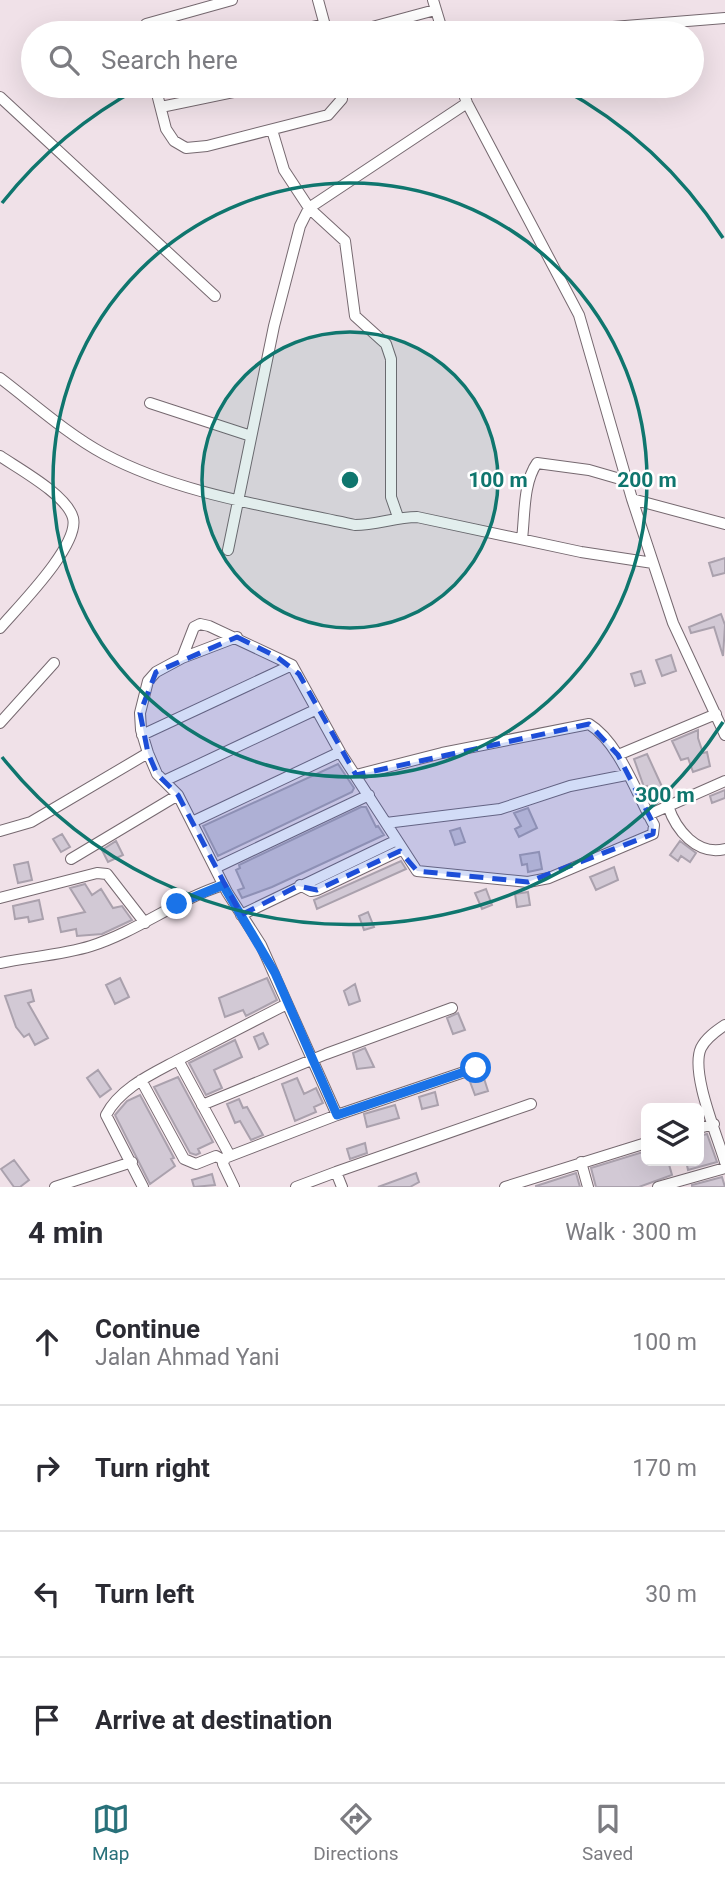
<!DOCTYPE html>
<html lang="en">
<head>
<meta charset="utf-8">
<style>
	body { margin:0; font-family:Roboto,sans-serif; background:#f2f2f3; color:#2b2b33 }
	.controls { position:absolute; right:21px; bottom:21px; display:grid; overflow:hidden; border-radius:10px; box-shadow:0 7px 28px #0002 }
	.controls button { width:63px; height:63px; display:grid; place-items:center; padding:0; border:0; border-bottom:2px solid #e1e1e2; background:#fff; color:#2b2b33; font:35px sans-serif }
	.stop { position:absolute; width:21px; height:21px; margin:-16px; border:5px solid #1a73e8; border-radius:50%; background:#fff }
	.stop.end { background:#1a73e8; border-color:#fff; box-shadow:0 2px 7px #0008 }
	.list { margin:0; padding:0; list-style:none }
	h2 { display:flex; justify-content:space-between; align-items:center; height:91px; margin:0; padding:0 28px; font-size:30px }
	h2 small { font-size:23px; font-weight:400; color:#7c7c81 }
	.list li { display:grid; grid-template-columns:46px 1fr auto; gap:21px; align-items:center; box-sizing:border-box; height:126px; padding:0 28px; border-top:2px solid #e1e1e2 }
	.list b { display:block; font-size:26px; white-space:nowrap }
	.list p { margin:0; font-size:23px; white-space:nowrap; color:#7c7c81 }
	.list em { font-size:23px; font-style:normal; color:#7c7c81 }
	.icon { flex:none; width:38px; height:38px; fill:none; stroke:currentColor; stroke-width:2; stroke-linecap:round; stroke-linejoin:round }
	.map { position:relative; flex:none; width:725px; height:1187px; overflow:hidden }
	.search { position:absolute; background:#fff; box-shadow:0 7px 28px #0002; left:21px; right:21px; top:21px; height:77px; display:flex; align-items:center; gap:18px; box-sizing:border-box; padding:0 24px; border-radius:38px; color:#7c7c81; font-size:26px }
	.sheet { height:595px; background:#fff }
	nav { display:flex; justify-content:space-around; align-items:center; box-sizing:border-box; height:98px; border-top:2px solid #e1e1e2; background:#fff; font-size:19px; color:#7c7c81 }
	nav a { display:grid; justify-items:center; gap:4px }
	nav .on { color:#28717a }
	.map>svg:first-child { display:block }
	.building { fill:#d2c9d5; stroke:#aaa1ad; stroke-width:2 }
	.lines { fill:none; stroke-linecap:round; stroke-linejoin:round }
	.minor-casing { stroke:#766970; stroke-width:12 }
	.minor { stroke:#fff; stroke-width:10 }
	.route { stroke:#1a73e8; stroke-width:9 }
	.marked { fill:#1d4ed8; fill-opacity:0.2; stroke:#1d4ed8; stroke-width:5; stroke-dasharray:14 9; stroke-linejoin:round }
	.ring { fill:none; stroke:#0f766e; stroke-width:3.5 }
	.centre { fill:#0f766e; stroke:#fff; stroke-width:3.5 }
	.ring-label { font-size:21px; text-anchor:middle; font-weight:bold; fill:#0f766e; stroke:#fff; stroke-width:5; stroke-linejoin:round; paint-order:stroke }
</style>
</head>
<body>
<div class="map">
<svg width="725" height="1187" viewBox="0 0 725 1187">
	<rect width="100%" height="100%" fill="#f0e1e8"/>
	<!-- building -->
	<path class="building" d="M725,558v15l-12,3 -4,-13z
		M721,614l4,11 -2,31 -9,-29 -23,6 -2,-6z
		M671,655l5,16 -14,5 -6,-16z
		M641,671l4,12 -10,3 -4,-12z
		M698,730v8l5,15 4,-1 3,14 -17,6 -5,-14 -7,2 -9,-19z
		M647,754l17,37 -13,5 -4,-10 -3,1 -10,-28z
		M338,764l16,24 -2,4 -134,64 -15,-30z
		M725,790v8l-13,5 -2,-7z
		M361,807h5l10,20 2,-1 6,9 -112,52 -30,11 -4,-8 6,-2 -8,-18 4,-2 -1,-3z
		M528,808l9,20 -18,9 -4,-8 6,-3 -7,-13z
		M460,828l5,14 -10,3 -5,-14z
		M62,834l8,13 -9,5 -8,-13z
		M116,841l7,14 -15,7 -6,-12z
		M680,841l16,12 -6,9 -9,-6 -3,5 -8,-6z
		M539,852l3,17 -14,3 -1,-8 -5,1 -2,-10z
		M401,861l5,8 -89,40 -3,-9z
		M28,862l4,18 -14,3 -4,-18z
		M614,867l4,13 -22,10 -6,-13z
		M85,884l7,11 9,-6 12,19 9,-2 10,14 -30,14 -25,2 -1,-7 -15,3 -3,-14 27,-6 -15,-24z
		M486,889l6,16 -10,4 -7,-16z
		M528,892l2,13 -13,2 -2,-13z
		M39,900l4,19 -14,3 -1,-5 -13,2 -2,-13z
		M368,912l6,15 -10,3 -5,-14z
		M120,978l9,19 -14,7 -9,-19z
		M267,978l10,22 -31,16 -3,-6 -18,7 -6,-19z
		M355,984l5,17 -11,4 -5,-14z
		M31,990l3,11 -6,2 20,35 -13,7 -6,-11 -5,3 -8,-10 -11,-31z
		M458,1013l7,17 -12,4 -6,-16z
		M263,1033l5,11 -9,5 -5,-12z
		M235,1040l7,17 -28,13 8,18 -16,7 -17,-32z
		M365,1048l9,19 -17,2 -4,-16z
		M98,1070l13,19 -11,8 -13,-19z
		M482,1072l6,19 -13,4 -6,-16z
		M178,1077l35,65 -15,7 2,4 -4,2 -6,-2 -36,-66z
		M297,1078l7,16 12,-6 7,15 -9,4 2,5 -21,9 -13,-37z
		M435,1092l3,13 -16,4 -3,-12z
		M140,1095l34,63 -3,1 4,7 -25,18 -35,-69 12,-14z
		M239,1099l4,9 4,-1 16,28 -12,5 -11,-19 -5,2 -8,-19z
		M395,1105l4,13 -32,9 -3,-13z
		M707,1134l10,28 -29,8 -2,-9h13v-25z
		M365,1143l2,10 -17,6 -3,-10z
		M646,1151v10h22l4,14 -33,12h-43l-5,-19z
		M14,1160l15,20 -9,7h-6l-13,-18z
		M416,1173l3,9 -9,5h-32z
		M576,1173l4,14h-44v-1z
		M212,1174l3,11 -21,2 -2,-7z
		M722,1177l3,10h-33v-2z"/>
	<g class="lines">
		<!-- minor casing -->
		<g class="minor-casing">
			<path id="minor" d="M318,0l9,33
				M433,0l10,33
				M142,33l4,-9 86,-24
				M286,33l39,-9
				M350,33l85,-23
				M538,33l187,-15
				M155,86l11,43 8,12 12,7 21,-2 121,-31 14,-16 -1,-13
				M461,86l6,17 112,212 53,184 41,124 52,112
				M0,97l215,199
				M161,107l102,-21
				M272,130l12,40 25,38 36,33 10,75 31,28 5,15v138l7,20
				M0,378c33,25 67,56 104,76 75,40 168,53 251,71 22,0 40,-8 62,-8l164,35 72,11
				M150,403l101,33
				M0,456c19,13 67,39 73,62 7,27 -55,89 -73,110
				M632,499l93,25
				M522,539c3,-24 1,-56 15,-76l52,7 38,11
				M228,550l46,-224 26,-100 9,-18 158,-105
				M182,658l55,-21
				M0,723l54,-60
				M142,735l150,-70
				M618,755l98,-41
				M164,781l151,-71
				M668,806c8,24 29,50 57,43
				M648,815l77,-34
				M192,822l148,-70
				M386,823l114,-14 70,-23 56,-11
				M0,831l31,-9 117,-69
				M71,859l107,-64
				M215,868l154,-73
				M300,885l11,6 6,-1 84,-40
				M0,898l97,-25 10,1 38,49
				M241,915l154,-74
				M0,963c29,-6 62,-8 91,-17 47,-15 85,-46 132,-61
				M725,1025c-9,6 -19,13 -24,23 -11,24 16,87 24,114
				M178,1060l109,-56
				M141,1080l43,79 12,5 20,-8 7,4
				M202,1105l124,-51 126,-46
				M337,1115l-76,-170 -34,-53 -49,-97 -21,-21 -9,-21 -7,-23 -1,-17 8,-32 8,-9 26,-14 12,-31 6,-3 9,2 83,39 48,87 77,119 111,11 21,-4 104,-44 1,-9c-17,-30 -35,-83 -65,-101l-147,29 -86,22
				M699,1128l15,-4
				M581,1162l7,25
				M55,1187l77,-25
				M143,1187l-37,-72c14,-27 46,-41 72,-55l52,96
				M234,1187l-11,-23 2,-6 112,-43 139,-47
				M296,1187l40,-15
				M342,1187l-6,-15 195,-68
				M505,1187l141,-44
				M658,1187l67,-19"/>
		</g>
		<!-- minor -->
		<use href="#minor" class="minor"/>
	</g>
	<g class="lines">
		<!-- route -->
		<path class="route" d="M177,904l46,-19 52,88 62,142 139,-47"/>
	</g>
	<!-- marked area -->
	<path class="marked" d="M237,637l40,20 22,17 57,101 233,-51 29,31 36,70 -1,9 -125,48 -111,-11 -17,-20 -83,39 -19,-4 -57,29 -63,-120 -21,-21 -9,-21 -8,-40 16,-41z"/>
	<!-- distance rings -->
	<circle cx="350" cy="480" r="148" fill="#0f766e" fill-opacity=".12"/>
	<g class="ring">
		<circle cx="350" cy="480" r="148"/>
		<circle cx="350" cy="480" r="297"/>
		<path d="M723 722A445 445 0 0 1 2 757M2 203A445 445 0 0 1 141 87M559 87A445 445 0 0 1 723 238"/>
	</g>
	<circle cx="350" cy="480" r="10" class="centre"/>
	<g class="ring-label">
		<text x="498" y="487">100 m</text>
		<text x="647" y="487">200 m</text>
		<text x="665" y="802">300 m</text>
	</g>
</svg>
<div class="controls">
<button><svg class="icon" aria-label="layers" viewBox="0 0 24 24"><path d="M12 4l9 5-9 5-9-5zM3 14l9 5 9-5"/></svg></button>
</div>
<div class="stop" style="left:476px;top:1068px"></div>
<div class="stop end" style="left:177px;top:904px"></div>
<div class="search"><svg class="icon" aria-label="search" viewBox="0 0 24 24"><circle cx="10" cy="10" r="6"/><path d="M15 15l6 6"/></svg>Search here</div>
</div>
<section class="sheet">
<h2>4 min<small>Walk · 300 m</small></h2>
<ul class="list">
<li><svg class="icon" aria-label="ahead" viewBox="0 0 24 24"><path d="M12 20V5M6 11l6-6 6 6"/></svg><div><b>Continue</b><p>Jalan Ahmad Yani</p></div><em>100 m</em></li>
<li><svg class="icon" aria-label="right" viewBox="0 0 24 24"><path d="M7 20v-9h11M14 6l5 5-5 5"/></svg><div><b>Turn right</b></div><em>170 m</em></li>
<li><svg class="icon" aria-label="left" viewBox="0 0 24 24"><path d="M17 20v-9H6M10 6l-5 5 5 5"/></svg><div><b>Turn left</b></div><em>30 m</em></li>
<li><svg class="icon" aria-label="arrive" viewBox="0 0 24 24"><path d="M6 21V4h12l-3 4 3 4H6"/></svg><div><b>Arrive at destination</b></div></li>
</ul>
</section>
<nav>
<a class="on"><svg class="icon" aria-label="map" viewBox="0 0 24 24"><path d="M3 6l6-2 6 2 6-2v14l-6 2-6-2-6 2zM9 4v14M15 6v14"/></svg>Map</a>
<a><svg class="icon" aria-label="directions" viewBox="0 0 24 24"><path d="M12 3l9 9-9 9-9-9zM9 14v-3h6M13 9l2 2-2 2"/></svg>Directions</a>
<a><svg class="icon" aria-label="saved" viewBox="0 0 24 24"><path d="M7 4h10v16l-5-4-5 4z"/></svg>Saved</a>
</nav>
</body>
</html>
